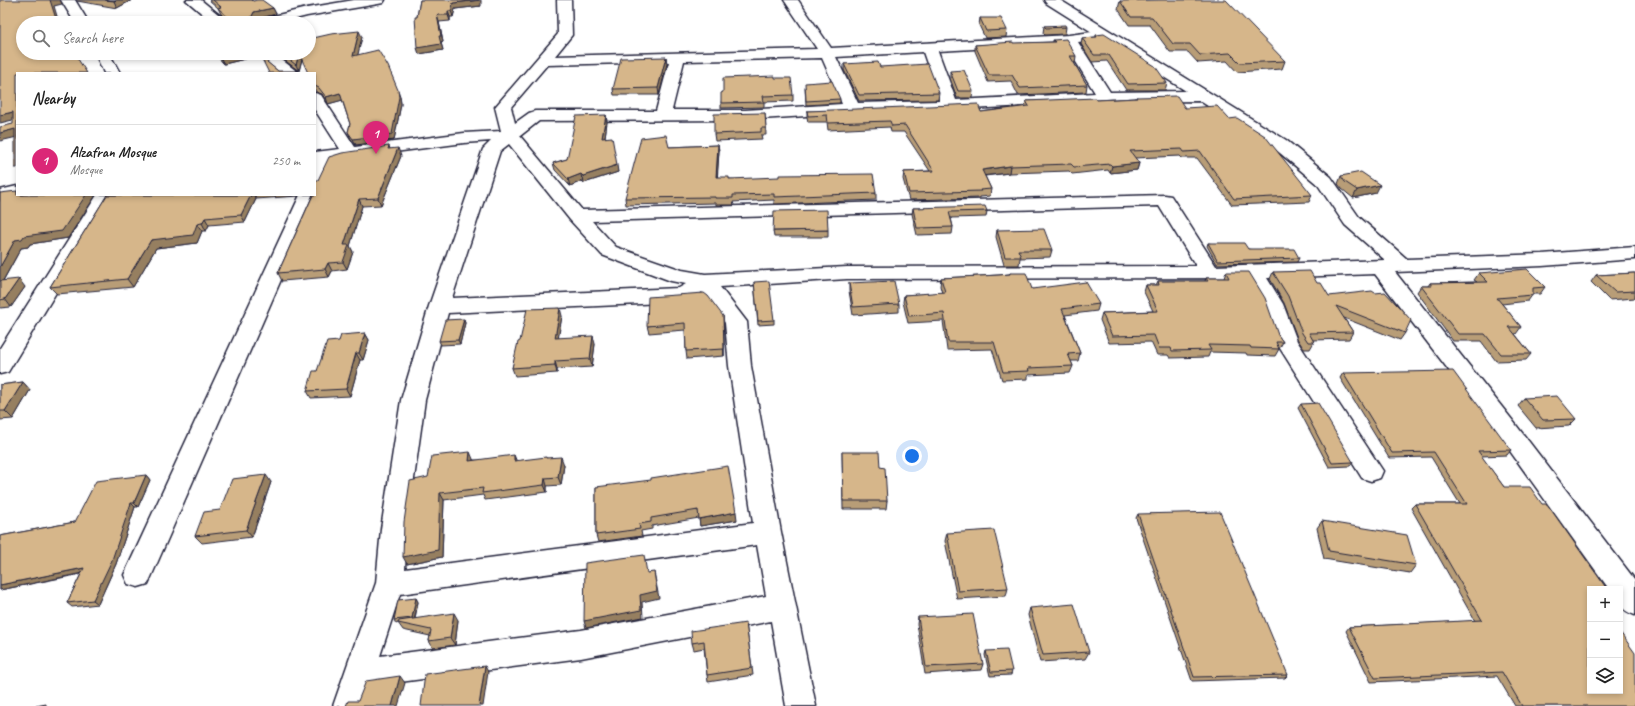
<!DOCTYPE html>
<html lang="en">
<head>
<meta charset="utf-8">
<style>
	body { margin:0; font-family:Caveat,sans-serif; background:#f2f2f2; color:#222 }
	.controls { position:absolute; right:12px; bottom:12px; display:grid; overflow:hidden; border-radius:0px; box-shadow:0 2px 6px #0003 }
	.controls button { width:36px; height:36px; display:grid; place-items:center; padding:0; border:0; border-bottom:1px solid #e0e0e0; background:#fff; color:#222; font:20px sans-serif }
	.you { position:absolute; left:912px; top:456px; width:14px; height:14px; margin:-10px; border:3px solid #fff; border-radius:50%; background:#1a73e8; box-shadow:0 0 0 6px #1a73e833 }
	.badge { display:grid; place-items:center; width:26px; height:26px; border-radius:50%; background:#db2777; color:#fff; font-size:13px; font-weight:700 }
	.pin { position:absolute; translate:-50% -33px; filter:drop-shadow(0 1px 2px #0008) }
	.pin::after { content:''; position:absolute; top:21px; width:14px; height:12px; background:inherit; clip-path:polygon(0 0,100% 0,50% 100%) }
	.list { margin:0; padding:0; list-style:none }
	h2 { display:flex; justify-content:space-between; align-items:center; height:52px; margin:0; padding:0 16px; font-size:17px }
	h2 small { font-size:13px; font-weight:400; color:#767676 }
	.list li { display:grid; grid-template-columns:26px 1fr auto; gap:12px; align-items:center; box-sizing:border-box; height:72px; padding:0 16px; border-top:1px solid #e0e0e0 }
	.list b { display:block; font-size:15px; white-space:nowrap }
	.list p { margin:0; font-size:13px; white-space:nowrap; color:#767676 }
	.list em { font-size:13px; font-style:normal; color:#767676 }
	.icon { flex:none; width:22px; height:22px; fill:none; stroke:currentColor; stroke-width:2; stroke-linecap:round; stroke-linejoin:round }
	.map { position:relative; flex:none; width:1635px; height:706px; overflow:hidden }
	.search { position:absolute; background:#fff; box-shadow:0 2px 6px #0003; left:16px; top:16px; width:300px; height:44px; display:flex; align-items:center; gap:10px; box-sizing:border-box; padding:0 14px; border-radius:22px; color:#767676; font-size:15px }
	.panel { position:absolute; background:#fff; box-shadow:0 2px 6px #0003; left:16px; top:72px; width:300px; height:124px; border-radius:0px }
	.map>svg:first-child { display:block }
	.lines { fill:none; stroke-linecap:round; stroke-linejoin:round }
	.minor-casing { stroke:#22223b; stroke-width:3 }
	.tertiary-casing { stroke:#22223b; stroke-width:3 }
	.minor { fill:#fff; fill-rule:evenodd }
	.tertiary { fill:#fff; fill-rule:evenodd }
	.wall { fill:#b89d77; stroke:#22223b }
	.shaded-wall { fill:#967f61; stroke:#22223b }
	.building { fill:#d6b68a; stroke:#22223b }
</style>
</head>
<body>
<div class="map">
<svg width="1635" height="706" viewBox="0 0 1635 706">
	<rect width="100%" height="100%" fill="#fff"/>
	<filter id="ink" filterUnits="userSpaceOnUse"><feTurbulence type="fractalNoise" baseFrequency=".025" numOctaves="2"/><feDisplacementMap in="SourceGraphic" scale="8" xChannelSelector="R" yChannelSelector="G"/><feConvolveMatrix kernelMatrix="1 2 1 2 8 2 1 2 1" color-interpolation-filters="sRGB"/></filter>
	<g filter="url(#ink)">
		<g class="lines">
			<!-- minor casing -->
			<g class="minor-casing">
				<path id="minor" d="M186,0h15l28,23h-16z
					M354,0h31l-2,3 -5,1 -71,12 -28,7h-24l2,-3 50,-12z
					M557,0h14l1,35 -17,21 262,-7 -33,-49h14l33,48 238,-13 23,-3 -46,-29 -2,-3h16l226,140 45,37 28,40 48,42 135,-5 93,-7v12l-93,7 -147,6 118,149 122,159v35c-16,-6 -15,-10 -15,-26h-11l-112,-156 -122,-159 -108,4 16,26 14,37 86,130 -3,7 -9,3 -9,-3 -86,-136 -13,-38 -16,-26 -400,1 -127,8 27,35 4,44 30,166 35,174h-30l-15,-85 -190,37 -211,28 -7,20h-30l43,-123 5,-54 20,-129 28,-94 54,-157 8,-8 -27,2 -131,17 -12,26 -6,1v-35l25,-3 -25,-39v-17l6,2 34,52 109,-14 37,-2 -6,-24 63,-73zM1103,39l83,52 -76,1 -32,-50zM1065,44l30,49 -139,7 -18,-49zM923,52l17,49 -82,2 -22,-46zM822,58l20,46 -97,6h-73l12,-49zM669,62l-13,49h-121l-6,2 -14,10 -4,-16 36,-42zM1200,101l74,47 44,37 27,40 40,35 -169,6 -45,-70 -6,-1 -583,15 -62,-74 19,-15 206,-1 107,-7 98,-3 155,-8zM509,144l61,76 32,35 69,26 15,3 -7,4 -227,10 48,-147zM1159,206l37,60 -349,1 -142,7 -23,-4 -66,-23 -24,-26zM702,292l23,31 4,43 24,157 -348,46 2,-40 18,-129 23,-87 235,-11 7,-2zM757,545l9,51 -185,34 -201,26 20,-62z
					M256,53h17l26,20h-18z
					M315,191l3,4 -170,389 -10,3 -10,-3 -4,-9 176,-380h15z
					M97,195h18l-107,177 -8,2v-26z"/>
			</g>
			<!-- tertiary casing -->
			<g class="tertiary-casing">
				<path id="tertiary" d="M61,0h14l14,23h-14z
					M95,53h14l11,20h-16z
					M17,186v9h6l-23,5v-10z"/>
			</g>
			<!-- minor -->
			<use href="#minor" class="minor"/>
			<!-- tertiary -->
			<use href="#tertiary" class="tertiary"/>
		</g>
		<!-- wall -->
		<path class="wall" d="M76,0h56l-15,8 -40,-7z
			M209,0h43l1,1 20,7 3,6 -17,4 31,5h-64l-2,-5h1l-4,-4 -3,-6z
			M420,0l61,6 -26,3 -2,8h-3v4l-11,1 4,20 -2,1 2,7 -24,4 -2,-37z
			M1120,1l165,60 -3,8 -45,3 -10,-11 -29,2 -10,-11h-18l-20,-27h-21l-11,-16z
			M980,18l27,12 -1,7 -21,1 -6,-13z
			M1044,26l22,1 -1,7 -20,1 -2,-2z
			M1096,35l71,48 -2,7h-39l-19,-29 -15,1 -11,-18 1,-6 14,-1z
			M362,37l-5,18 43,41 1,8 -7,36 -38,5 -5,-6 -3,-7 2,-8 -8,-24 -14,4 -6,-10 -6,-2 -1,-2v-17l-13,-14 -3,12 -24,-18h34z
			M1053,40l23,16 -1,7h-1l13,22 -1,7 -68,3 -7,-14 -23,1 -13,-31v-6l78,-3z
			M214,53h42l1,3 -33,8z
			M666,57l1,7 -8,31h-45l-1,-6z
			M844,64l36,3 59,26 -1,7 -79,1 -15,-31z
			M950,71l23,20 -1,7h-15l-7,-20z
			M775,78l18,17v6l-29,1v5l-43,1v-5l2,-11z
			M805,87l35,12v4l-34,2z
			M1136,97l93,22 83,76 -3,7 -77,3 -35,-47h-15l-2,-2 -45,2 4,5 -2,7 -27,3 -2,-3 -36,4 -3,-3 -60,2 -24,3 6,13 -1,7 -10,1v1l-71,2 -6,-21 1,-7 26,-1 -26,-39h-13l-1,-5 -62,3 -1,-8h-19l-1,-5v-6l174,1 44,-6 1,-5 70,-1 40,-2z
			M765,113l1,22h-5l1,4 -47,2 -1,-7z
			M606,115l1,7 -2,15 13,35 -34,11 -2,-2 -12,5 -15,-16 -2,-7 14,-4z
			M718,145l1,6 -2,26 12,2 147,14v7l-102,4v-4l-41,2 1,3h-18v-2l-90,2 -1,-7 44,-51z
			M389,146l1,3 11,7 -20,49 -19,1 -12,40 3,6 -6,17 -15,2 -3,6 -47,4 -4,-8 37,-83v-3l3,-7z
			M1341,176l35,17 -23,5 -11,-9 -4,-5z
			M0,193l68,45 -38,6 -2,3 -7,1 -18,33 22,6 -14,20 -11,1z
			M107,195h192l-1,1 -42,3 -11,23 -36,3 -3,6h-4l-5,12 -41,5 -23,39 -76,7 -7,-7z
			M913,208l74,3 -1,6 -35,1 2,9 -1,7 -35,1 -5,-21z
			M828,230v7h-54l-1,-6z
			M997,230l55,20 -2,7 -30,1 -1,7h-15l-8,-28z
			M1208,243l40,6 51,9 -2,4 -80,2 -10,-18z
			M1226,272l52,63 5,7 -8,14 -28,-1 -1,-2 -36,-1 -2,5 -38,1 -2,-3h-11l-6,-13 -42,1 -9,-23 2,-7 51,-2 -9,-19 2,-7h10l2,-4h47l1,-3h18z
			M1273,272l44,11 12,13 76,37 -5,7 -56,-22 9,14 -4,7 -36,1 1,2 -4,7h-6l-6,-9 -14,-37 -14,-24z
			M1010,273l22,16 67,15 -2,7 -32,4 15,38 -2,8h-7l2,5 -3,7 -42,2v4l-26,1 -10,-31 -45,1 -4,-29 -35,2 -5,-21 1,-7 38,-2 -2,-7 1,-8 58,-3 10,-1z
			M1479,273l66,14 -5,7h-7l-5,7 -26,3 19,23 -5,7h-1l16,20 -5,6 -30,1 -15,-20h-28l-36,-49 4,-6h7l2,-3 47,-1 -3,-2z
			M1635,273v25l-26,2 -18,-18 5,-7z
			M754,282l20,38v4l-16,1z
			M849,283l50,21v8l-46,3 -4,-24z
			M562,316l-4,22 37,6 -3,23 -35,2v4l-42,3 -3,-8 8,-27z
			M723,316l1,40 -37,3 -1,-8 -1,-21 -36,3 -2,-7z
			M464,319l1,4 -5,21 -19,1 -2,-4z
			M365,333l4,7 -6,20h-3l-10,36 -39,2 -4,-7 10,-20 22,-30z
			M1343,373l168,77 -4,5 -26,1 23,31 86,102 45,117h-120l-18,-30 -126,6 -25,-51 3,-4 126,-6 -64,-113 4,-4h45l-29,-47 -42,1 -49,-80z
			M23,382l7,8 -17,29 -13,1v-35z
			M1524,398l52,21 -7,7 -33,2 -18,-22z
			M1301,404l52,58 -3,4 -21,1 -31,-59z
			M842,452l38,15 7,34 -1,8h-43z
			M547,458l17,7 -3,20 -14,1v6l-62,8 -2,-5 -39,5 -2,57 -35,7 21,-87 45,-18v1l43,1z
			M146,475l4,5 -12,27h-3l-19,57 -18,40 -26,3 -5,-4 14,-29 -81,16v-54l75,-14z
			M271,482l-19,55 -50,6 -7,-7 25,-26z
			M596,487l141,33 -37,6 -1,-8 -47,8v3l-11,2 1,5 -44,6 -2,-7z
			M1138,514l150,161 -3,3 -93,3 -56,-163z
			M1322,521l94,44 -6,8 -86,-14 -7,-31z
			M947,533l61,55 -2,8 -49,3 -12,-58z
			M416,598l2,4 -3,17 43,1 -3,25 -22,3 -4,-7 1,-5 -27,-6 -5,-7 -2,1 -2,-4z
			M1030,608l59,44 -4,7 -45,3 -12,-47z
			M918,617l65,47 -2,6 -56,4 -8,-50z
			M746,623l7,52 -45,7 -1,-7 -3,-27 -10,2 -2,-7z
			M986,651l26,20 -1,4 -21,1 -5,-21z"/>
		<!-- shaded-wall -->
		<path class="shaded-wall" d="M50,0h10l2,4 -8,2 5,17h-8z
			M116,0h16l-15,8 -3,-7z
			M481,0v6l-26,3 -2,8 -2,-6 2,-8z
			M273,8l3,6 -19,5 -6,-1 3,-6z
			M448,11l2,6v4l-2,-6z
			M437,15l2,7 4,20 -2,1 2,7 -24,4 -2,-6 22,-12z
			M359,31l3,6 -6,26 -3,-7z
			M57,53h2l3,10 -4,-6z
			M239,53h17l1,3 -33,8 -4,-7z
			M299,53l3,6 -3,12 -3,-6z
			M666,57l1,7 -8,31 -1,-7z
			M398,90l2,6 1,8 -7,36 -38,5 -3,-6z
			M340,93l3,7 -15,4 -2,-7z
			M13,112l4,7 -17,4v-8z
			M606,115l1,7 -3,23 -2,-7z
			M15,129l2,8 -17,4v-8z
			M718,145l1,6 -2,33 -1,-7z
			M398,148l3,8 -20,49 -3,-7z
			M1139,163l-2,7 -27,3 2,-7z
			M617,165l1,7 -34,11 -1,-7z
			M1010,166l-1,7 -28,3 1,-6z
			M581,174l1,7 -12,5 -2,-7z
			M1380,185l-4,8 -23,5 4,-8z
			M86,195h10l-28,43 -38,6 -2,3 -7,1 -21,38v-19l15,-27 9,-4z
			M251,195h3l2,4 -11,23 -4,-7z
			M359,199l3,7 -12,40 3,6 -6,17 -4,-7 1,-17z
			M205,218l4,7 -3,6 -4,-8z
			M197,224l5,7 -5,12 -41,5 -23,39 -6,-8 24,-39z
			M328,263l4,8 -3,6 -4,-8z
			M19,279l6,8 -14,20 -6,-8z
			M560,308l2,8 -5,30 -2,-8z
			M723,316l1,8v32v-7z
			M464,319l1,4 -5,21 -2,-4z
			M365,333l4,7 -6,20 -4,-7z
			M593,336l2,8 -3,23 -2,-8z
			M356,353l4,7 -10,36 -4,-7z
			M555,361l2,8v4l-2,-8z
			M23,382l7,8 -17,29 -8,-8z
			M470,452l3,7 -1,9 -3,-7z
			M514,455l3,7 -3,-1z
			M561,457l3,8 -3,20 -3,-8z
			M146,475l4,5 -12,27 -4,-4z
			M266,475l5,7 -19,55 -6,-7z
			M545,478l2,8v6l-3,-7z
			M440,493l4,7 -2,57 -35,7 -4,-7z
			M131,503l4,4 -19,57 -18,40 -5,-4z
			M736,512l1,8 -37,6 -1,-7z
			M84,568l4,4 -88,18v-5z
			M654,572l5,26 -17,4 1,15 -57,11 -2,-7 56,-26z
			M416,598l2,4 -4,19 -2,-3z
			M454,613l4,7 -3,25 -5,-7z
			M485,666l3,6 -5,34h-4z
			M400,676l5,7 -7,23h-6z"/>
		<!-- building -->
		<path class="building" d="M0,0h50l7,22 -6,1h-28v30h34l1,4 16,-4 13,20h-70v95h-2v-39l-15,4v-6l13,-3v-12l-13,3z
			M105,0h11l-2,1z
			M213,0h39l1,1 4,-1h5l11,8 -19,4 -3,6h25l7,-1 7,6h-60l-6,-5 4,-1 -10,-9 3,-1z
			M420,0h59l-26,3 -2,8h-3v4h-11l4,21h-2l2,8 -24,4 -2,-31h2z
			M1160,0h66l59,61 -45,2 -10,-10 -30,2 -10,-11h-17l-21,-27h-21l-11,-16z
			M980,18h21l6,12 -21,1z
			M1065,25l1,2 -20,1 -2,-2z
			M359,31l-6,25 25,-6 10,16 10,24 1,7 -7,37 -39,5 -5,-7 2,-8 -10,-31 -14,4 -7,-9 -4,-2v-13h-7l-9,-20h10v-14l22,-5z
			M1104,34l51,32 12,17 -39,1 -19,-29h-15l-12,-17 15,-1 -1,-2z
			M1066,39l10,17h-6l17,29 -67,3 -8,-13h-23l-14,-30 38,-3v1l42,-1 -2,-2z
			M216,53h23l-19,4z
			M281,53h18l-3,12z
			M261,57l17,14h19l-1,2h-27z
			M666,57l-8,31 -45,1 8,-31z
			M878,62l2,5 48,-3 11,29 -80,2 -15,-31z
			M964,70l9,21h-15l-8,-20z
			M775,76v2h16l2,17 -30,1 1,6 -43,1v-10l2,-1v-14z
			M832,81l8,18 -34,2 -1,-18z
			M1177,96l8,12 32,-2 12,13 8,-1 28,18 47,59 -78,4 -34,-48 -16,1 -2,-3 -52,2 9,12 -27,3 -2,-2 -36,3 -3,-3 -61,2 -28,4 9,19 -11,1 1,1 -72,2 -5,-21 30,-1 -29,-46 -13,1 -2,-5 -62,2 -1,-8 -19,1 -1,-5 171,-7 3,8 48,-6 -3,-5 69,-3 1,2 41,-2 -1,-1z
			M765,113l1,15h-5v4l-47,2v-20z
			M606,115l-4,23 10,-1 5,28 -34,11 -2,-2 -13,5 -15,-16 14,-4 9,-43z
			M666,135l3,12 49,-2 -2,32h13v2l50,-2v-2l94,-1 3,19 -102,4v-3l-41,1v3h-18v-1l-90,1 16,-60z
			M389,146l-1,3 10,-1 -20,50 -19,1 -15,46h5l-6,17 -15,1 -3,6 -47,4 35,-78h2v-5l1,-2 -1,-1v-7h3l11,-23 13,-4z
			M1361,172l19,13 -23,5 -12,-8 -4,-6z
			M17,191v4h69l-24,36 -38,5 -2,3 -7,1 -15,27v-74z
			M107,195h144l-10,20 -36,3 -3,5 -5,1 -4,11 -42,5 -24,39 -77,8z
			M985,206l2,5 -38,1 4,15 -36,1 -4,-20z
			M827,210l1,20 -55,1 1,-20z
			M1044,229l8,21h-34l3,7h-16l-8,-27z
			M1208,243h36l4,6h46l5,9 -81,3z
			M1527,269l18,18 -12,1v7l-36,3 24,29h-12l22,27h-30l-16,-20h-27l-37,-48h11l-2,-3 58,-1 -9,-9z
			M1310,271l7,12h4l8,13 43,-5 3,2 10,-1 26,28 -6,13 -69,-27 17,26 -44,1 5,9h-6l-6,-9 -14,-37 -15,-24z
			M1226,272h23l16,26 13,37 5,7h-7l3,7 -28,-1 -1,-2 -42,-1 3,5 -39,1 -1,-3h-12l-5,-13 -42,1 -10,-23 56,-2 -12,-26h13l-1,-4h50l-2,-3h23z
			M1010,273h16l6,16 54,-7 13,22 -37,5 18,44 -12,1 5,12 -45,2 1,3 -26,1 -9,-30h-46l-4,-29 -35,3 -5,-21 41,-3 -4,-14 58,-3 11,-1z
			M1635,273v18l-20,1 -19,-17z
			M19,279l-14,20 -5,1v-19z
			M769,281l5,39 -16,1 -4,-39z
			M894,281l5,23 -46,3 -4,-24z
			M704,293l4,3 15,20 1,33 -38,2 -1,-28 -38,3 1,-29z
			M560,308l-5,30 38,-2 -3,23 -35,2v4l-43,3 6,-26 2,-1 7,-32z
			M464,319l-6,21 -19,1 6,-21z
			M365,333l-6,20h-3l-10,36 -39,2 6,-20h4l10,-29 12,-1 2,-6z
			M1453,371l58,79 -33,1 26,36h26l12,17h5l60,85h-17v102h30v-59l15,21v53h-113l-20,-34 -127,6 -26,-51 133,-7 -67,-116h52l-33,-52 -42,1 -49,-80z
			M23,382l-18,29h-5v-26z
			M1557,396l19,23 -33,1 -19,-22z
			M1318,403l35,59 -21,1 -31,-59z
			M470,452l-1,9 45,-6v6l32,-4v1l15,-1 -3,20 -13,1 -1,7 -62,8 1,-5 -43,5 -2,57 -35,7 1,-35 6,-41 18,-4 4,-21z
			M842,452h37l1,15 5,1 2,33h-44z
			M728,466l8,46 -37,7 -1,-9 -47,8v4l-12,2 1,5 -44,6v-48l55,-7v-2z
			M146,475l-12,28h-3l-19,57 -19,40 -26,3 17,-35 -84,17v-49l75,-14 21,-41z
			M266,475l-20,55 -51,6 9,-24 16,-2 12,-31z
			M1220,512l68,163 -94,2 -56,-163z
			M1322,521l85,14 9,30 -87,-14z
			M994,530l14,58 -50,3 -11,-58z
			M644,555l3,18 7,-1 3,19 -17,4 1,15 -57,11 1,-58z
			M416,598l-4,20 -18,2 4,-20z
			M1074,604l15,48 -46,3 -13,-47z
			M454,613l-4,25 -21,3 2,-11 -33,-7 1,-2z
			M973,614l10,50 -57,3 -8,-50z
			M746,623l6,45 -45,7 -3,-34 -12,2 -1,-12z
			M1007,650l5,21 -21,1 -5,-21z
			M485,666l-6,40h-58l4,-32z
			M400,676l-8,30h-46l2,-5h10l8,-20z
			M46,704v2h-10z"/>
	</g>
</svg>
<div class="controls">
<button>+</button>
<button>−</button>
<button><svg class="icon" aria-label="layers" viewBox="0 0 24 24"><path d="M12 4l9 5-9 5-9-5zM3 14l9 5 9-5"/></svg></button>
</div>
<div class="you"></div>
<div class="pin badge" style="left:376px;top:154px">1</div>
<div class="search"><svg class="icon" aria-label="search" viewBox="0 0 24 24"><circle cx="10" cy="10" r="6"/><path d="M15 15l6 6"/></svg>Search here</div>
<section class="panel">
<h2>Nearby<small></small></h2>
<ul class="list">
<li><span class="badge">1</span><div><b>Alzafran Mosque</b><p>Mosque</p></div><em>250 m</em></li>
</ul>
</section>
</div>
</body>
</html>
